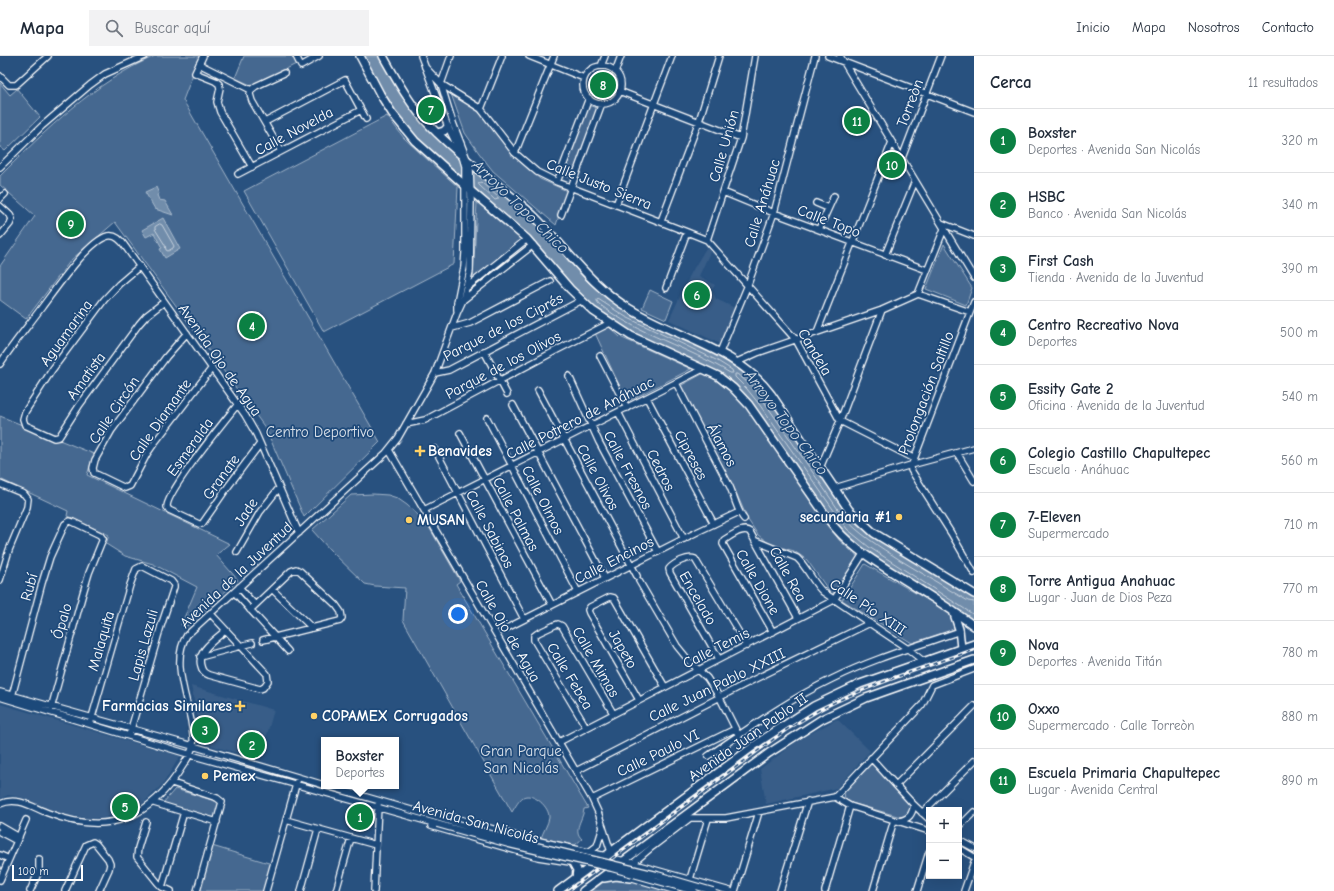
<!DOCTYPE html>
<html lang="es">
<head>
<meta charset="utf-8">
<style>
	body { margin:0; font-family:"Comic Neue",sans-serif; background:#f2f2f3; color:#1f2937 }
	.controls { position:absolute; right:12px; bottom:12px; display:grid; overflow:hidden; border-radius:0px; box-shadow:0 4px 16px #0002 }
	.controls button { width:36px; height:36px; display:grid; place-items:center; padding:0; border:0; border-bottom:1px solid #e0e1e3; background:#fff; color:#1f2937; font:20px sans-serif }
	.scale { position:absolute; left:12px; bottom:10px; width:71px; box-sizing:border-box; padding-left:4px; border:2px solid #fff; border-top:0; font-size:11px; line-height:14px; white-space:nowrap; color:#fff; -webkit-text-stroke:3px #1f4a7a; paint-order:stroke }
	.you { position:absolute; left:458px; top:558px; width:14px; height:14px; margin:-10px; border:3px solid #fff; border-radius:50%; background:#1a73e8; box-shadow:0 0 0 6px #1a73e833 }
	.badge { display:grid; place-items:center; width:26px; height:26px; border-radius:50%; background:#0b8043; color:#fff; font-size:13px; font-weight:700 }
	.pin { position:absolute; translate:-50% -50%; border:2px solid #fff; box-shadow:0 1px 4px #0006 }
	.popup { position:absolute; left:321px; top:681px; width:78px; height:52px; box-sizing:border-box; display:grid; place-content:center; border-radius:0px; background:#fff; filter:drop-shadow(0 1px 3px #0005); font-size:13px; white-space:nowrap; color:#747a83 }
	.popup b { font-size:15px; color:#1f2937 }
	.popup::after { content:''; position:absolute; left:50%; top:100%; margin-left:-8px; border:8px solid transparent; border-top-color:#fff }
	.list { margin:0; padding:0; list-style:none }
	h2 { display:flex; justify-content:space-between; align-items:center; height:52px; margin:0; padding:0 16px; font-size:17px }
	h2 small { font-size:13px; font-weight:400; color:#747a83 }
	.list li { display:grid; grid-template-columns:26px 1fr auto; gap:12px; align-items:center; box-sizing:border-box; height:64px; padding:0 16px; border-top:1px solid #e0e1e3 }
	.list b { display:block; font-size:15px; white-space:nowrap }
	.list p { margin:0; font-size:13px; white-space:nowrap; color:#747a83 }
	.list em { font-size:13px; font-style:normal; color:#747a83 }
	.icon { flex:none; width:22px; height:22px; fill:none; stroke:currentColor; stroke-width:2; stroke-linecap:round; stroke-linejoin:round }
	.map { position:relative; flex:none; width:974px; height:835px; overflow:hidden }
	header { display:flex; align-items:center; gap:24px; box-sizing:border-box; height:56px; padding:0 20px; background:#fff; border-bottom:1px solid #e0e1e3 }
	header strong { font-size:19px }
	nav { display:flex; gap:22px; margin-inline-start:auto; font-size:14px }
	.search { width:280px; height:36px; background:#f2f2f3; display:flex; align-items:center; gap:10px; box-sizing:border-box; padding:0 14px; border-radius:0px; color:#747a83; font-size:15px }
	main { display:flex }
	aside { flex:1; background:#fff }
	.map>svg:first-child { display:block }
	.built { fill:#375d88 }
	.green { fill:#446890; stroke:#a2b4c8 }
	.water { fill:#718dab; stroke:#aabbcd }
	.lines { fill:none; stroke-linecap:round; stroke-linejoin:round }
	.shore { stroke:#c6d1dd; stroke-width:1 }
	.minor-casing { stroke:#fff; stroke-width:8 }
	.major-casing { stroke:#fff; stroke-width:10 }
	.minor { stroke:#1f4a7a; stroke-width:5.5 }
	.major { stroke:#1f4a7a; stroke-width:7 }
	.rail-casing { stroke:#fff; stroke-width:3 }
	.rail { stroke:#1f4a7a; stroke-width:1.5; stroke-dasharray:4.5; stroke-linecap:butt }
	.minor-bridge-casing { stroke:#fff; stroke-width:8; stroke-linecap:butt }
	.minor-bridge { stroke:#1f4a7a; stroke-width:5.5 }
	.poi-dot { fill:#ffd166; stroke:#1f4a7a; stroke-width:1.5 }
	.labels { text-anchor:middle; stroke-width:3.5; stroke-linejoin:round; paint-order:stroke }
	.street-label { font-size:15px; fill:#fff; stroke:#1f4a7a }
	.park-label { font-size:15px; fill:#dae1e9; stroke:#1f4a7a }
	.poi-label { font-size:15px; font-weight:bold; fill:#fff; stroke:#1f4a7a; text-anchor:start }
	.water-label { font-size:16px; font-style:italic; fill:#d4dde6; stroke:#1f4a7a }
</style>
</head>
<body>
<header>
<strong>Mapa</strong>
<div class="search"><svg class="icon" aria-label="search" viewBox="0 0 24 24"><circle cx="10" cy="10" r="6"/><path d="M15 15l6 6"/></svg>Buscar aquí</div>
<nav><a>Inicio</a><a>Mapa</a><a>Nosotros</a><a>Contacto</a></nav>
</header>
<main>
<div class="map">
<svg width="974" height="835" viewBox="0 0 974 835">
	<rect width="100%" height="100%" fill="#28517f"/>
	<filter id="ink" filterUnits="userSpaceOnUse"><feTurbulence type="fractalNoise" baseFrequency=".025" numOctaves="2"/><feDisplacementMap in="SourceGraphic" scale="8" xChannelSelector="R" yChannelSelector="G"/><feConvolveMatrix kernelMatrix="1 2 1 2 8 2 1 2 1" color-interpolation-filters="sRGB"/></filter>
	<g filter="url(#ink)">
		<!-- built -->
		<path class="built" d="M706,192l5,2 -12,26 16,9 -3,5 4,9 19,9 -14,36 -52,-24 22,-47z
			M191,630l83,24 -14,49 -55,-15 -2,-2z
			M0,648l180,52 -17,28 -22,21 -37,13 -11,1 -34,-5 -40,-17 -11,-2 -8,4z
			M837,663l33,32 -33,37 -71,16 -6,-35 39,-29z"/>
		<!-- green -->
		<path class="green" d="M155,0h45l-17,44 197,342 -76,75 -38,-88 -151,-207 -44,38 -45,59 -26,-19v-34l35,-50 -35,-31v-9c46,-46 94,-94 155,-120z
			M244,0h50l4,7 -45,23 -18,-8z
			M593 29a11 11 0 1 1 22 0a11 11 0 1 1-22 0Z
			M0,27l10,12 7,-6 23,28 -35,34 -5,-4z
			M450,35l23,14 41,51 26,23 27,12 -11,34 -63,-54 -14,-18 -14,-20z
			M588,49l9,3 -26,70 -9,-3z
			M387,60l17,22 15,14 39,35 -4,77 -130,68 -80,-141z
			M477,145l46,40 -50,40z
			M944,188l28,44 -6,17 -40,-16z
			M650,234l23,11 -7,18 -24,-11z
			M608,270l12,11 71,32 -64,33 -32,-69z
			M704,317l21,13 16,13 98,141 19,17 -26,38 -25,-35 -13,-9 -24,-7 -12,-9 -10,-15 -13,-30 -55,-104z
			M0,360l94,38 -7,21 143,69 -14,11 22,25 -51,46 -6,-1 16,-38 -44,-23 -28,-8 -19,-12 3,-9 -42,-19 1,-5 -68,-32z
			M373,438l15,1 9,3 10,7 12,11 6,4 35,61 -4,3 132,224 -4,1c-1,11 -12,21 -2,30l-7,6 -34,-7c2,-6 7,-14 8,-20 1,-11 -16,-26 -26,-21 -4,3 -8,10 -11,15l-109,-192 2,-32 -30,-2 -10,-2 -35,-34 -18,-20 39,-35z
			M865,508l89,51 3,13 -45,15 -70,-43z
			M872,707l39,43c-1,6 -4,9 -10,11l-53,-15 -3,-3 -1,-7z
			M175,733l44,13 -4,16 -52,-15z
			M212,790l60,18 -9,27h-64z
			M625,820l46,15h-79l18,-14z"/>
		<!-- water -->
		<path class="water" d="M360,0h23l41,63 67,60 125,121 83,42 58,37 100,140 117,75v32l-127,-85 -114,-153 -85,-44 -55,-33 -60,-66 -131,-119z
			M156,131l3,7 -2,1 2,5 6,1 8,14 -18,-6 -10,-17z
			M163,162l17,31 -15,9 -5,-9 2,-1 -8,-15 -8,4 -4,-7z"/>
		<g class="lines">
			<!-- shore -->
			<path class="shore" d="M479,127l2,-1 17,15v2l-3,1 -16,-15z
				M515,149l16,14 25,28
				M160,168l2,1 12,21 -1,2 -5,3 -2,-1 -1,-5 -10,-16v-2z
				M565,201l23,25 19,17
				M598,243l28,18 90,43 16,10 1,3h-3c-42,-26 -91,-38 -131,-69l-2,-3z
				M974,546l-6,-1c-23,-14 -45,-27 -68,-41 -21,-14 -42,-26 -58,-45l-79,-115 -12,-15 -14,-11h-2v3l12,12 12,15 88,125 22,18 105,68"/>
			<!-- minor casing -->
			<g class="minor-casing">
				<path id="minor" d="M203,0l-8,17 20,8 4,3 1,4 -3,14 3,10 32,55
					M296,0l5,10 18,-10
					M421,0l27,71 14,29 3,10v87l-1,14 -7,35v8
					M529,0l55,22
					M828,0l146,56
					M840,0l134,222
					M199,8l52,26
					M601,10l4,-10
					M583 29a19 19 0 1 1 38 0a19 19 0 1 1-38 0Z
					M425,11l16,17 40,25 34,44 22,19 20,10 130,50 20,8 89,100 44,81 73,37
					M615,16l6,-16
					M0,20l9,9h7l32,-29
					M251,34l-1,4 2,7 29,50
					M251,34l5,-4 28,-13
					M619,35l122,47
					M481,53l21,-53
					M265,66l80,-42 21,39
					M515,97l39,-97
					M902,102l39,-102
					M0,111l42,-41 48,-41 15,-11 40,-18
					M238,118l123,-64
					M557,126l32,-84
					M723,136l51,21 153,57
					M0,143l5,-5
					M816,147l12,5
					M616,149l56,-149
					M0,150l10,9 2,4 -2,5 -10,12
					M561,159l41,-112
					M661,165l38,-100 20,-65
					M941,167l33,13
					M819,173l15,-33
					M707,184l34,-102 14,-82
					M885,199l30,-74
					M140,210l-21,18 -15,16 -52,70 -27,42 -2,7 2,6 29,13 5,-1 20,-31 60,-82 7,-8 18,-14
					M466,232l61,-49
					M666,232l21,-56
					M918,238l26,-65
					M463,244l70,-55
					M974,246l-63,165v3l40,63 23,40
					M452,272l18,-5 80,-42
					M817,276l75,-190
					M187,277l-21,24 -54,73 -17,30 -2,8 1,5 29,14 2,1 5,-2 17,-32 9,-13 56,-73
					M484,295l23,43
					M720,296l27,-65 27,-74 41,-157
					M600,300l27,52
					M737,306l20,-9 125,-43 36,-16 52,18
					M0,308c13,-20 28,-38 42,-57 13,-17 46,-66 66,-71 8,-2 13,4 17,10l120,169 11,19 43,99
					M435,317l14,-3 133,-70
					M569,320l30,66 59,110
					M676,327l54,104c4,9 8,26 14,32
					M538,334l99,186
					M647,342l67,126
					M238,348c-12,15 -72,88 -71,103l2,3 30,14h3l25,-36 33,-44
					M513,349l92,173
					M618,356l66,127
					M487,362l91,174
					M406,368l19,-4 132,-70 53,-27
					M460,377l92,172
					M435,393l89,170
					M389,394l203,349 6,13 13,40 2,6 -1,9
					M957,397l17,28
					M820,412l20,-47 42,-111
					M0,428l24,10 4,5 -1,8 -18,43 -9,30
					M835,432l76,-23 63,-17
					M424,454l279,-141
					M756,485l41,17c11,10 15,24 26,34l85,57 15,12
					M237,496l23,-40 19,-24
					M639,525l38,65 13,16 17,16 13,20 19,38
					M239,531l16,18
					M272,533l40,39
					M234,536l54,59
					M250,554l41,-39 5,-2 4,2 36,34 5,7 1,6 -2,3 -77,19
					M210,557l57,61 1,7 -5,7 -3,1 -51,-14c-5,-2 -7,-4 -8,-9 -5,-15 15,-27 25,-36
					M501,575l198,-100 40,-19
					M773,576l-50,-88 1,-4c7,-4 19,-14 26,-8l48,86
					M200,601l52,-14
					M719,603l-49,-86 -1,-4c5,-6 19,-13 26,-10l52,87
					M0,636l193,54 131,39
					M0,641l198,60 239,67
					M11,644l31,-117 8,-26 15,-33 5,-3 3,1 27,13 3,4 -1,2 -13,32 -6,20 -33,119
					M639,644l-50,-87 -1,-3 2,-3 20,-10 4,1 51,89
					M90,668l40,-139 6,-16 6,-3 29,15 3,4v2l-13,39 -32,110
					M586,671l-52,-87v-4l4,-3 17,-8 3,-1 4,2 51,87
					M559,686l275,-142 29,-46
					M708,700c40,-27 80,-56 124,-77 40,-20 85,-33 128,-48
					M871,702l43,47 15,14
					M576,715l181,-93 113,-55
					M172,727l45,15 5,4 -25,89
					M896,729l78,-79
					M328,730l111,32
					M835,741l15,9 79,25
					M592,743l143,-70
					M154,747l63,19
					M0,748c17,-8 32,3 48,9 61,24 103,5 136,-49 4,-6 8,-13 9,-19 1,-8 -1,-17 -2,-24 -5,-26 -20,-62 -4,-86l199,-182 12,-15 37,-65 22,-60 6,-13 7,-29 1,-71 -1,-33 -17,-44 -12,-39 10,-28
					M422,757l5,-1h8l82,24 89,20 124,35
					M922,757l52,-52
					M286,764l90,25
					M899,765c10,-2 13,-6 15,-16
					M146,766l-8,26 -1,9 21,26 4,4 9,4
					M0,770l19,11
					M431,770l107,31 51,8
					M959,771l15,-15
					M0,776l17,9
					M959,784l15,8
					M959,792l15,9
					M589,796l8,-6 6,-19
					M0,799l9,4
					M627,815l5,-7 20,-17 38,-29h36l109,-21 87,-92 10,-20 42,-16
					M626,820l51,15
					M690,823l18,-60
					M0,824l26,-60
					M162,831l22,-75
					M30,835l9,-20v-12
					M65,835l21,-46 7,-3 3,2 12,15 2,5 -1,5 -10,22
					M266,835l31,-110
					M301,835l17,-62
					M336,835l15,-53
					M374,835l4,-86
					M735,835l24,-79
					M780,835l28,-90
					M825,835l25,-85
					M873,835l21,-71
					M917,835l12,-39
					M964,835l10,-29"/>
			</g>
			<!-- major casing -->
			<g class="major-casing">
				<path id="major" d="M360,0l20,38 12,19 23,28 56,50 56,48 43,50 23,22 38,25 72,33 15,7 15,12 16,17 80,115c19,26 44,40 71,57 25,16 50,31 74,49
					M383,0c14,25 29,52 49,72 31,32 68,57 101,87 33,32 56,70 97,94 47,29 106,39 141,85l78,116 25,23 100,61
					M437,77l7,-2 4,-4
					M953,555l6,18 2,19
					M573,807l4,7 -1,8
					M604,822l12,-2 14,2
					M558,835l204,-151 52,-34 46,-22 114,-40
					M583,835l186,-138 53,-34 44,-21 108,-38"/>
			</g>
			<!-- minor -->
			<use href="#minor" class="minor"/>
			<!-- major -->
			<use href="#major" class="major"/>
			<!-- rail casing -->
			<g class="rail-casing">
				<path id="rail" d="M568,835l218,-161c18,-11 36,-23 56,-31 43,-19 88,-34 132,-49"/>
			</g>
			<!-- rail -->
			<use href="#rail" class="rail"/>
			<!-- minor-bridge casing -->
			<g class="minor-bridge-casing">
				<path id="minor-bridge" d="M439,762l69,21 150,36 55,16
					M437,768l71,20 103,24 83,23"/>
			</g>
			<!-- minor-bridge -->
			<use href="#minor-bridge" class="minor-bridge"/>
		</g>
	</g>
	<!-- markers -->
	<g class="poi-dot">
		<path d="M418 389h4v4h4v4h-4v4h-4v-4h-4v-4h4z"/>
		<circle cx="899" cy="461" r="4"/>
		<circle cx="409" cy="464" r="4"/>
		<path d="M238 644h4v4h4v4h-4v4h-4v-4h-4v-4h4z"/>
		<circle cx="314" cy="660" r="4"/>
		<circle cx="205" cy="720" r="4"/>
	</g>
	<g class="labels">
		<!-- street labels -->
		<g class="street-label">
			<text transform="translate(910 47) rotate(-69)" y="5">Torreòn</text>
			<text transform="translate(294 75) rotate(-28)" y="5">Calle Novelda</text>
			<text transform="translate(724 90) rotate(-74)" y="5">Calle Unión</text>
			<text transform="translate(599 128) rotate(22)" y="5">Calle Justo Sierra</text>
			<text transform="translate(762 147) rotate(-73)" y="5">Calle Anáhuac</text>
			<text transform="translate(829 165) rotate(21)" y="5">Calle Topo</text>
			<text transform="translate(503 271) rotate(-27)" y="5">Parque de los Ciprés</text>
			<text transform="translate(66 277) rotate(-54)" y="5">Aguamarina</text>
			<text transform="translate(815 296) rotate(59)" y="5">Candela</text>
			<text transform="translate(220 304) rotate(55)" y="5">Avenida Ojo de Agua</text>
			<text transform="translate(503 309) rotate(-28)" y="5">Parque de los Olivos</text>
			<text transform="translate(86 320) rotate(-54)" y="5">Amatista</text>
			<text transform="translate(926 337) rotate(-69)" y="5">Prolongación Saltillo</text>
			<text transform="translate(114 354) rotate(-56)" y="5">Calle Circón</text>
			<text transform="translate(580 362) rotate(-27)" y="5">Calle Potrero de Anáhuac</text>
			<text transform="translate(160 364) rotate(-55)" y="5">Calle Diamante</text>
			<text transform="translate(722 389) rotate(62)" y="5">Álamos</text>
			<text transform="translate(190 391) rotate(-54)" y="5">Esmeralda</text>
			<text transform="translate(691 399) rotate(62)" y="5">Cipreses</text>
			<text transform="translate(628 414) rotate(62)" y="5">Calle Fresnos</text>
			<text transform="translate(661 414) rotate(63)" y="5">Cedros</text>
			<text transform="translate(221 421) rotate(-54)" y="5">Granate</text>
			<text transform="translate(598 421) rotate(62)" y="5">Calle Olivos</text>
			<text transform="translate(543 444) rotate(63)" y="5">Calle Olmos</text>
			<text transform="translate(246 456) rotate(-57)" y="5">Jade</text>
			<text transform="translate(516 458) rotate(62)" y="5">Calle Palmas</text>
			<text transform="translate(490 473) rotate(62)" y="5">Calle Sabinos</text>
			<text transform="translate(614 504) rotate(-27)" y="5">Calle Encinos</text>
			<text transform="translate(788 518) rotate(61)" y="5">Calle Rea</text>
			<text transform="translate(236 519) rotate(-43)" y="5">Avenida de la Juventud</text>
			<text transform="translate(758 526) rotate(60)" y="5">Calle Dione</text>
			<text transform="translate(29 531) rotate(-74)" y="5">Rubí</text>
			<text transform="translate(698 542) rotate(60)" y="5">Encelado</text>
			<text transform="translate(868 551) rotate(34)" y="5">Calle Pío XIII</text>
			<text transform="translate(62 565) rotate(-74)" y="5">Ópalo</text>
			<text transform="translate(508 575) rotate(60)" y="5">Calle Ojo de Agua</text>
			<text transform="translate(101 585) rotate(-74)" y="5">Malaquita</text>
			<text transform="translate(143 589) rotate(-74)" y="5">Lapis Lazuli</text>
			<text transform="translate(716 592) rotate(-27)" y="5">Calle Temis</text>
			<text transform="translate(623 593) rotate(60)" y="5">Japeto</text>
			<text transform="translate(596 606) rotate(60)" y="5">Calle Mimas</text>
			<text transform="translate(570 620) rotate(59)" y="5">Calle Febea</text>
			<text transform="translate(717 629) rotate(-26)" y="5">Calle Juan Pablo XXIII</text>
			<text transform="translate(748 681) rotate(-35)" y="5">Avenida Juan Pablo II</text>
			<text transform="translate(658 697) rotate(-26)" y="5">Calle Paulo VI</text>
			<text transform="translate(476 766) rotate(15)" y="5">Avenida San Nicolás</text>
		</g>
		<!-- park labels -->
		<g class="park-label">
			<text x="320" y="381">Centro Deportivo</text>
			<text x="521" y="700">Gran Parque<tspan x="521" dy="17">San Nicolás</tspan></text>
		</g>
		<!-- poi labels -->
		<g class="poi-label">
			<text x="428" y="400">Benavides</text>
			<text x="891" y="466" text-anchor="end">secundaria #1</text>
			<text x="417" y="469">MUSAN</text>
			<text x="232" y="655" text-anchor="end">Farmacias Similares</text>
			<text x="322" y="665">COPAMEX Corrugados</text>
			<text x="213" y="725">Pemex</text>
		</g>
		<!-- water labels -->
		<g class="water-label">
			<text transform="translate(521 150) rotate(44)" y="6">Arroyo Topo Chico</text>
			<text transform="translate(787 366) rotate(53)" y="6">Arroyo Topo Chico</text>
		</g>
	</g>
</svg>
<div class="controls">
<button>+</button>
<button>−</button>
</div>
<div class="scale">100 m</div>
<div class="you"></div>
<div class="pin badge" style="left:360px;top:761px">1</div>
<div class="popup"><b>Boxster</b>Deportes</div>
<div class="pin badge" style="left:252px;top:689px">2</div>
<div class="pin badge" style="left:205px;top:674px">3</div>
<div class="pin badge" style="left:252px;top:270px">4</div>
<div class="pin badge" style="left:125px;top:751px">5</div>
<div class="pin badge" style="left:697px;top:239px">6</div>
<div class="pin badge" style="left:431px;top:54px">7</div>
<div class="pin badge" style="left:603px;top:29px">8</div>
<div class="pin badge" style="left:71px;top:168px">9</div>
<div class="pin badge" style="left:892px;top:109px">10</div>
<div class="pin badge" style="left:857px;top:65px">11</div>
</div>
<aside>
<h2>Cerca<small>11 resultados</small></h2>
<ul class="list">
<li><span class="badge">1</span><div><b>Boxster</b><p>Deportes · Avenida San Nicolás</p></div><em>320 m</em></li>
<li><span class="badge">2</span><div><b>HSBC</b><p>Banco · Avenida San Nicolás</p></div><em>340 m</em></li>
<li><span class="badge">3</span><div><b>First Cash</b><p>Tienda · Avenida de la Juventud</p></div><em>390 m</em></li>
<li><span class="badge">4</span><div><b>Centro Recreativo Nova</b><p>Deportes</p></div><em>500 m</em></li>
<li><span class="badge">5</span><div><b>Essity Gate 2</b><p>Oficina · Avenida de la Juventud</p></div><em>540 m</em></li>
<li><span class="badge">6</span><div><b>Colegio Castillo Chapultepec</b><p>Escuela · Anáhuac</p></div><em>560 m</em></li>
<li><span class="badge">7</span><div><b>7-Eleven</b><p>Supermercado</p></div><em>710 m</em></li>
<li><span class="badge">8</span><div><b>Torre Antigua Anahuac</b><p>Lugar · Juan de Dios Peza</p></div><em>770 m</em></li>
<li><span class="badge">9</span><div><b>Nova</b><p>Deportes · Avenida Titán</p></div><em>780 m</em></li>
<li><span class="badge">10</span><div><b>Oxxo</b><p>Supermercado · Calle Torreòn</p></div><em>880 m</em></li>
<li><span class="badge">11</span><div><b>Escuela Primaria Chapultepec</b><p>Lugar · Avenida Central</p></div><em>890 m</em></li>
</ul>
</aside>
</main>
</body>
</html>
